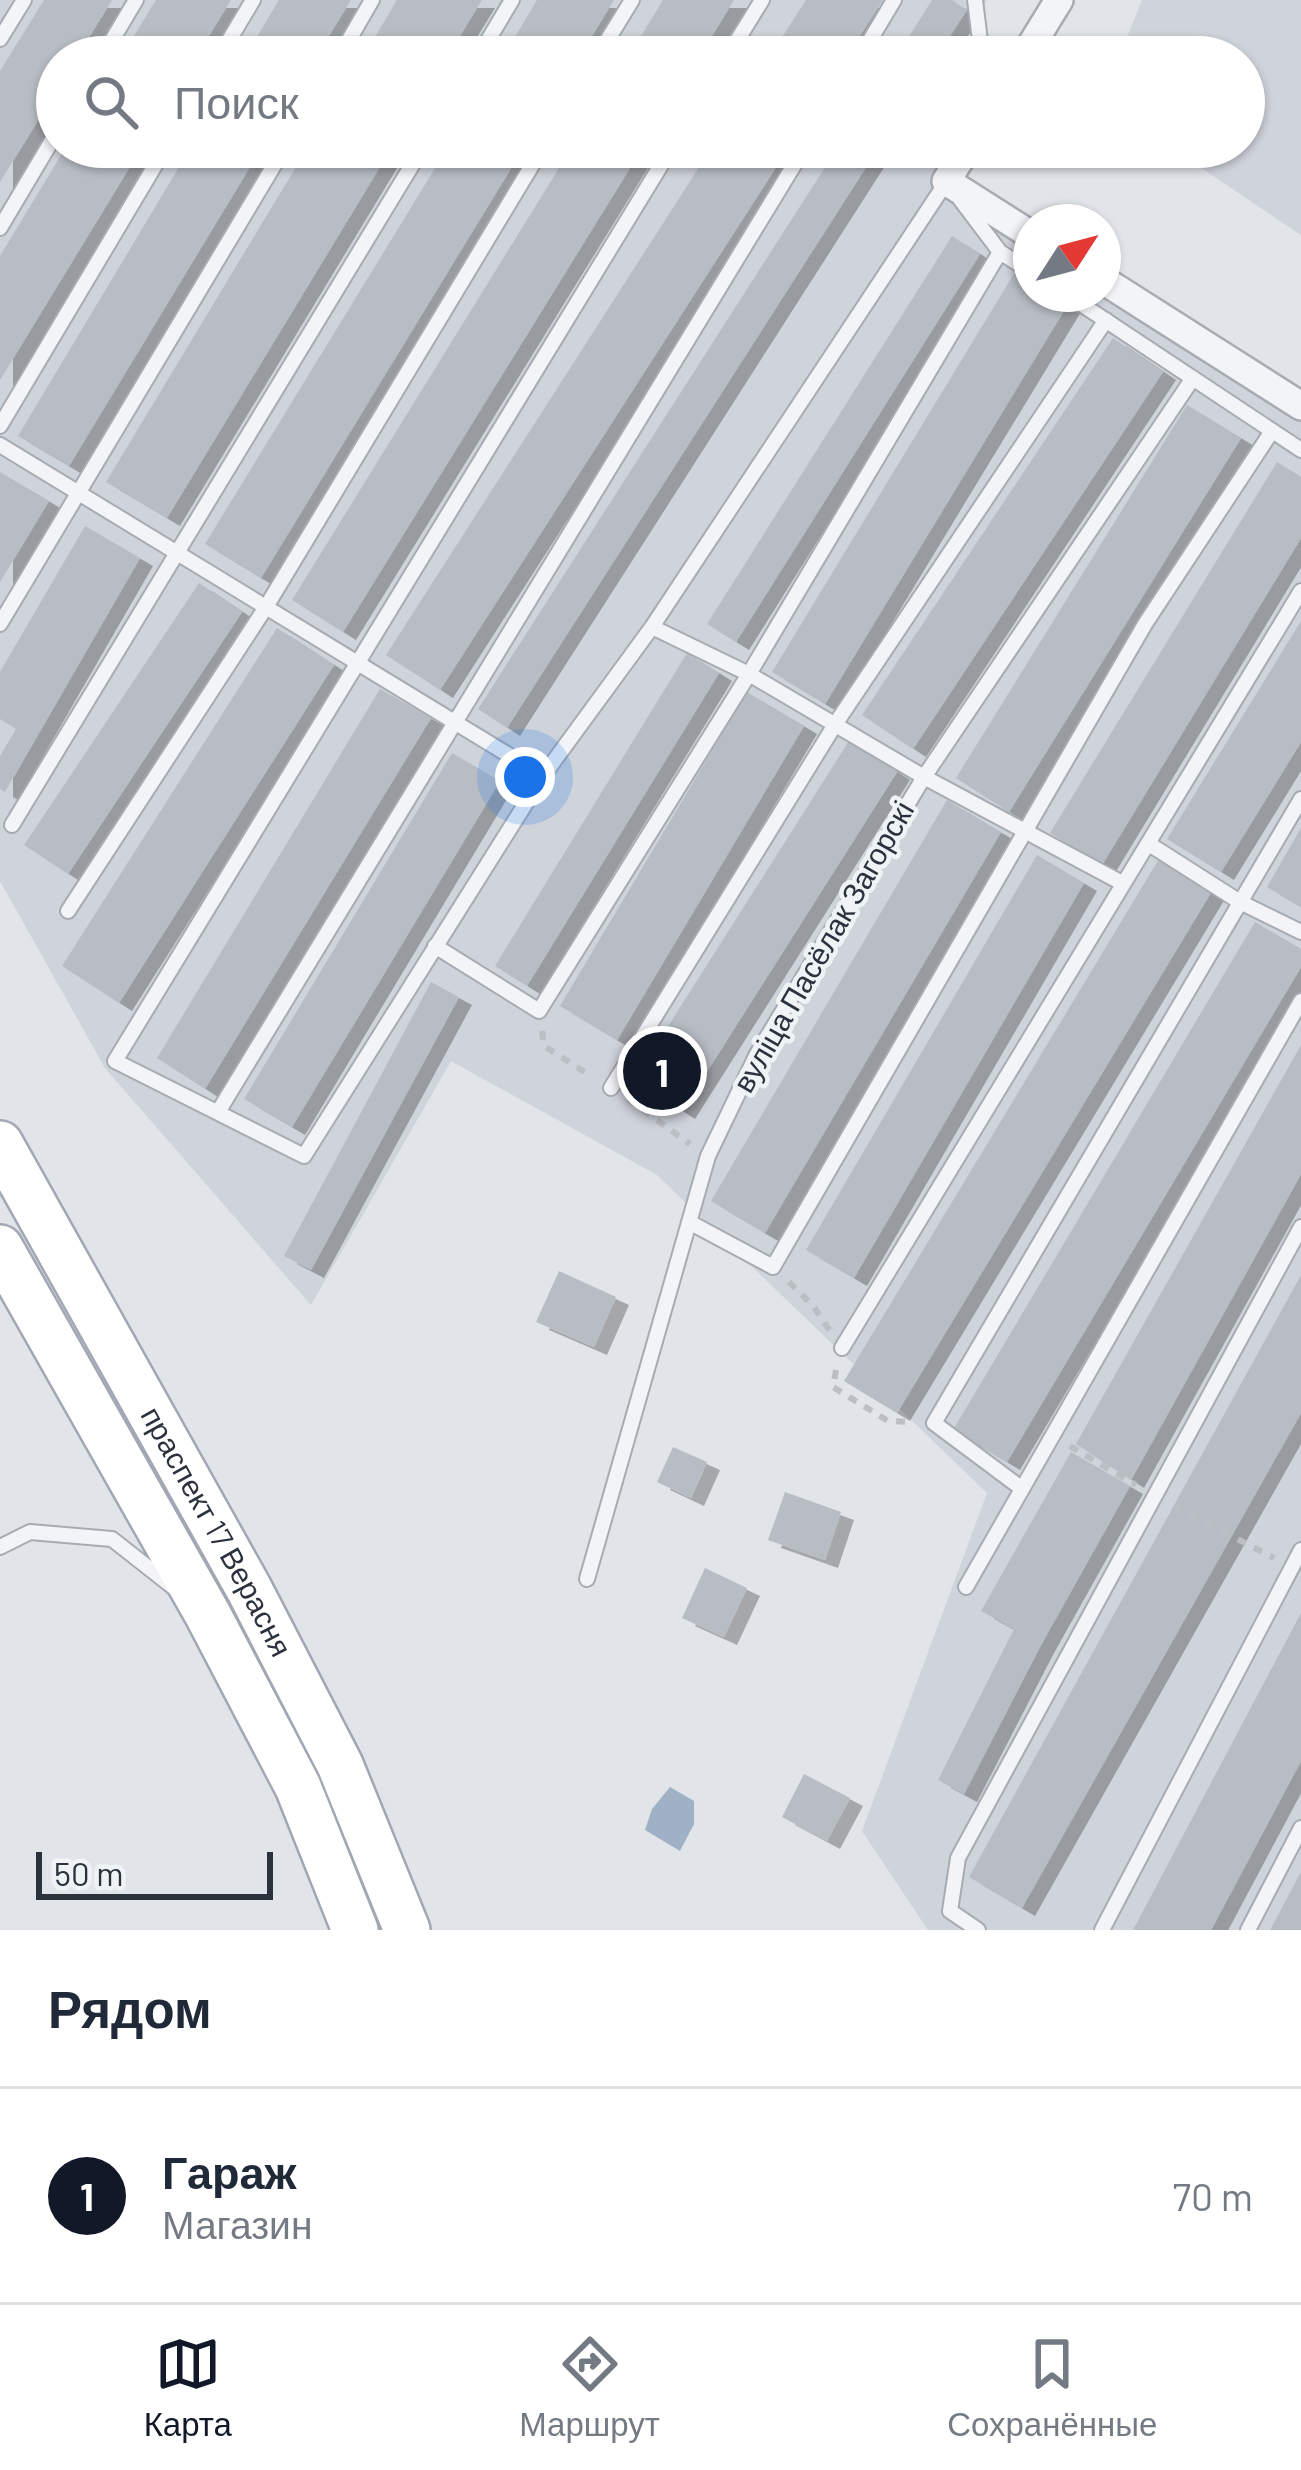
<!DOCTYPE html>
<html lang="ru">
<head>
<meta charset="utf-8">
<style>
	body { margin:0; font-family:Barlow,sans-serif; background:#f2f2f3; color:#1f2937 }
	.compass { position:absolute; left:1013px; top:204px; width:108px; height:108px; border-radius:50%; background:#fff; box-shadow:0 3px 9px #0004; rotate:54deg }
	.scale { position:absolute; left:36px; bottom:30px; width:237px; box-sizing:border-box; padding-left:12px; border:6px solid #2b323e; border-top:0; font-size:33px; line-height:42px; white-space:nowrap; color:#2b323e; -webkit-text-stroke:9px #f0f3f6; paint-order:stroke }
	.you { position:absolute; left:525px; top:777px; width:42px; height:42px; margin:-30px; border:9px solid #fff; border-radius:50%; background:#1a73e8; box-shadow:0 0 0 18px #1a73e833 }
	.badge { display:grid; place-items:center; width:78px; height:78px; border-radius:50%; background:#111827; color:#fff; font-size:39px; font-weight:700 }
	.pin { position:absolute; translate:-50% -50%; border:6px solid #fff; box-shadow:0 3px 12px #0006 }
	.list { margin:0; padding:0; list-style:none }
	h2 { display:flex; justify-content:space-between; align-items:center; height:156px; margin:0; padding:0 48px; font-size:51px }
	h2 small { font-size:39px; font-weight:400; color:#747a83 }
	.list li { display:grid; grid-template-columns:78px 1fr auto; gap:36px; align-items:center; box-sizing:border-box; height:216px; padding:0 48px; border-top:3px solid #e0e1e3 }
	.list b { display:block; font-size:45px; white-space:nowrap }
	.list p { margin:0; font-size:39px; white-space:nowrap; color:#747a83 }
	.list em { font-size:39px; font-style:normal; color:#747a83 }
	.icon { flex:none; width:66px; height:66px; fill:none; stroke:currentColor; stroke-width:2; stroke-linecap:round; stroke-linejoin:round }
	.map { position:relative; flex:none; width:1301px; height:1930px; overflow:hidden }
	.search { position:absolute; background:#fff; box-shadow:0 3px 9px #0004; left:36px; right:36px; top:36px; height:132px; display:flex; align-items:center; gap:30px; box-sizing:border-box; padding:0 42px; border-radius:66px; color:#747a83; font-size:45px }
	.sheet { height:372px; background:#fff }
	nav { display:flex; justify-content:space-around; align-items:center; box-sizing:border-box; height:168px; border-top:3px solid #e0e1e3; background:#fff; font-size:33px; color:#747a83 }
	nav a { display:grid; justify-items:center; gap:6px }
	nav .on { color:#111827 }
	.map>svg:first-child { display:block }
	.built { fill:#cfd3da }
	.water { fill:#9fb2c5 }
	.building { fill:#b8bdc4; filter:url(#shadow) }
	.lines { fill:none; stroke-linecap:round; stroke-linejoin:round }
	.lane-casing { stroke:#a7abb2; stroke-width:18 }
	.street-casing { stroke:#a7abb2; stroke-width:32 }
	.primary-casing { stroke:#a1a8b3; stroke-width:50 }
	.path { stroke:#bbbec3; stroke-width:6; stroke-dasharray:9 9; stroke-linecap:butt }
	.lane { stroke:#f3f4f7; stroke-width:14 }
	.street { stroke:#f3f4f7; stroke-width:27 }
	.primary { stroke:#fff; stroke-width:45 }
	.labels { text-anchor:middle; stroke-width:9; stroke-linejoin:round; paint-order:stroke }
	.street-label { font-size:30px; fill:#2b323e; stroke:#f0f3f6 }
</style>
</head>
<body>
<div class="map">
<svg width="1301" height="1930" viewBox="0 0 1301 1930">
	<defs>
		<filter id="shadow"><feDropShadow dx="13" dy="8" stdDeviation="0" flood-color="#0004"/></filter>
	</defs>
	<rect width="100%" height="100%" fill="#e1e4e8"/>
	<!-- built -->
	<path class="built" d="M0,0h987l-29,57h-901v90h870l105,75 -1,72h72l198,120v1516h-373l-66,-99 125,-338 -330,-318 -206,-114 -140,244 -206,-237 -105,-187z
		M1142,0h159v235l-131,-88h74v-90h-125z"/>
	<!-- water -->
	<path class="water" d="M670,1787l24,14v23l-14,27 -35,-21 7,-21z"/>
	<!-- building -->
	<path class="building" d="M44,0h68l-35,57h-20v33l-57,92v-111z
		M156,0h75l-35,57h-75z
		M279,0h72l-35,57h-71z
		M397,0h85l-35,57h-84z
		M537,0h77l-35,57h-76z
		M663,0h71l-35,57h-71z
		M806,0h77l-37,57h-77z
		M932,0h20l15,10 -31,47h-40z
		M66,147h76l-142,233v-124z
		M191,147h71l-193,319 -51,-30z
		M308,147h84l-225,371 -61,-36z
		M448,147h76l-263,431 -56,-34z
		M572,147h71l-300,485 -51,-32z
		M712,147h77l-349,543 -54,-35z
		M838,147h41l-372,581 -29,-19z
		M952,236l28,18 -244,388 -29,-18z
		M1015,272l16,10v12h20l17,10 -243,400 -53,-32z
		M1113,338l50,34 -250,377 -51,-34z
		M1187,405l54,33 -232,374 -53,-34z
		M1277,462l24,15v61l-199,327 -52,-32z
		M0,472l49,29 -49,81z
		M85,526l55,32 -135,234 -5,-3v-33l16,-27 -16,-10v-47z
		M199,583l43,29 -174,262 -44,-29z
		M1301,621v121l-80,130 -54,-33z
		M277,628l57,37 -215,338 -57,-37z
		M687,653l32,20 -192,313 -32,-20z
		M380,689l51,29 -226,371 -48,-31z
		M747,692l57,34 -187,314 -57,-34z
		M849,741l48,31 -215,339 -48,-31z
		M452,753l48,28 -208,346 -48,-28z
		M947,800l54,32 -236,401 -54,-32z
		M1301,828v79l-34,-20z
		M1037,855l47,28 -230,395 -48,-28z
		M1159,859l53,32 -315,522 -53,-32z
		M1255,922l46,27v18l-294,495 -54,-32z
		M431,982l28,15 -148,273 -27,-14z
		M1301,1045v129l-170,306 -55,-36z
		M559,1271l57,26 -22,50 -58,-25z
		M1301,1275v138l-279,495 -53,-31z
		M673,1447l34,15 -16,36 -34,-16z
		M1071,1452l59,34 -89,159 -77,149 -26,-14 76,-151 -33,-18z
		M785,1492l56,20 -16,48 -57,-20z
		M705,1568l42,20 -23,49 -42,-19z
		M1301,1613v148l-90,169h-78z
		M804,1774l46,24 -23,43 -45,-24z
		M1301,1872v58h-31z"/>
	<g class="lines">
		<!-- lane casing -->
		<g class="lane-casing">
			<path id="lane" d="M975,0l7,57
				M0,39l24,-39
				M102,57l34,-57
				M219,57l34,-57
				M339,57l33,-57
				M478,57l34,-57
				M597,57l35,-57
				M727,57l35,-57
				M860,57l34,-57
				M672,147l-557,914 189,95 239,-380 109,-149 295,-446
				M960,199l40,53 31,20
				M0,228l57,-96
				M1066,294l235,156
				M0,426l166,-279
				M0,445l543,331
				M0,624l285,-477
				M652,627l97,47 175,103 198,106
				M12,825l411,-678
				M1149,844l91,58 61,30
				M68,911l198,-304 277,-460
				M435,946l104,65 210,-337 251,-422
				M611,1088l225,-365 270,-403
				M218,1112l587,-965
				M689,1222l84,45 372,-643 127,-193
				M842,1348l459,-757
				M1021,1488l-87,-65 367,-624
				M0,1547l30,-15 82,7 61,48
				M587,1579l121,-423 49,-102 167,-277 269,-399
				M966,1587l335,-586
				M978,1930l-28,-19 8,-53 343,-631
				M1102,1930l199,-380
				M1248,1930l53,-102"/>
		</g>
		<!-- street casing -->
		<g class="street-casing">
			<path id="street" d="M1024,57l35,-57
				M968,147l-22,34 85,54
				M1103,280l198,126"/>
		</g>
		<!-- primary casing -->
		<g class="primary-casing">
			<g id="primary">
				<path id="s1" d="M0,1144l249,445 91,176 67,165"/>
				<path d="M0,1248l208,367 90,172 57,143"/>
			</g>
		</g>
		<!-- path -->
		<path class="path" d="M542,1031l2,15 47,30
			M628,1099l62,45
			M789,1282l25,25 16,24
			M836,1370l-3,17 55,34 24,1
			M1070,1446l66,39
			M1174,1506l100,52"/>
		<!-- lane -->
		<use href="#lane" class="lane"/>
		<!-- street -->
		<use href="#street" class="street"/>
		<!-- primary -->
		<use href="#primary" class="primary"/>
	</g>
	<g class="labels">
		<!-- street labels -->
		<g class="street-label">
			<text transform="translate(824 947) rotate(-60)" y="10">вуліца Пасёлак Загорскі</text>
			<text dy="10" stroke="none"><textPath href="#s1" startOffset="444">праспект 17 Верасня</textPath></text>
		</g>
	</g>
</svg>
<svg class="compass" viewBox="-18 -18 36 36"><path d="M0-13l5 13h-10z" fill="#e53935"/><path d="M0 13l5-13h-10z" fill="#747a83"/></svg>
<div class="scale">50 m</div>
<div class="you"></div>
<div class="pin badge" style="left:662px;top:1071px">1</div>
<div class="search"><svg class="icon" aria-label="search" viewBox="0 0 24 24"><circle cx="10" cy="10" r="6"/><path d="M15 15l6 6"/></svg>Поиск</div>
</div>
<section class="sheet">
<h2>Рядом<small></small></h2>
<ul class="list">
<li><span class="badge">1</span><div><b>Гараж</b><p>Магазин</p></div><em>70 m</em></li>
</ul>
</section>
<nav>
<a class="on"><svg class="icon" aria-label="map" viewBox="0 0 24 24"><path d="M3 6l6-2 6 2 6-2v14l-6 2-6-2-6 2zM9 4v14M15 6v14"/></svg>Карта</a>
<a><svg class="icon" aria-label="directions" viewBox="0 0 24 24"><path d="M12 3l9 9-9 9-9-9zM9 14v-3h6M13 9l2 2-2 2"/></svg>Маршрут</a>
<a><svg class="icon" aria-label="saved" viewBox="0 0 24 24"><path d="M7 4h10v16l-5-4-5 4z"/></svg>Сохранённые</a>
</nav>
</body>
</html>
